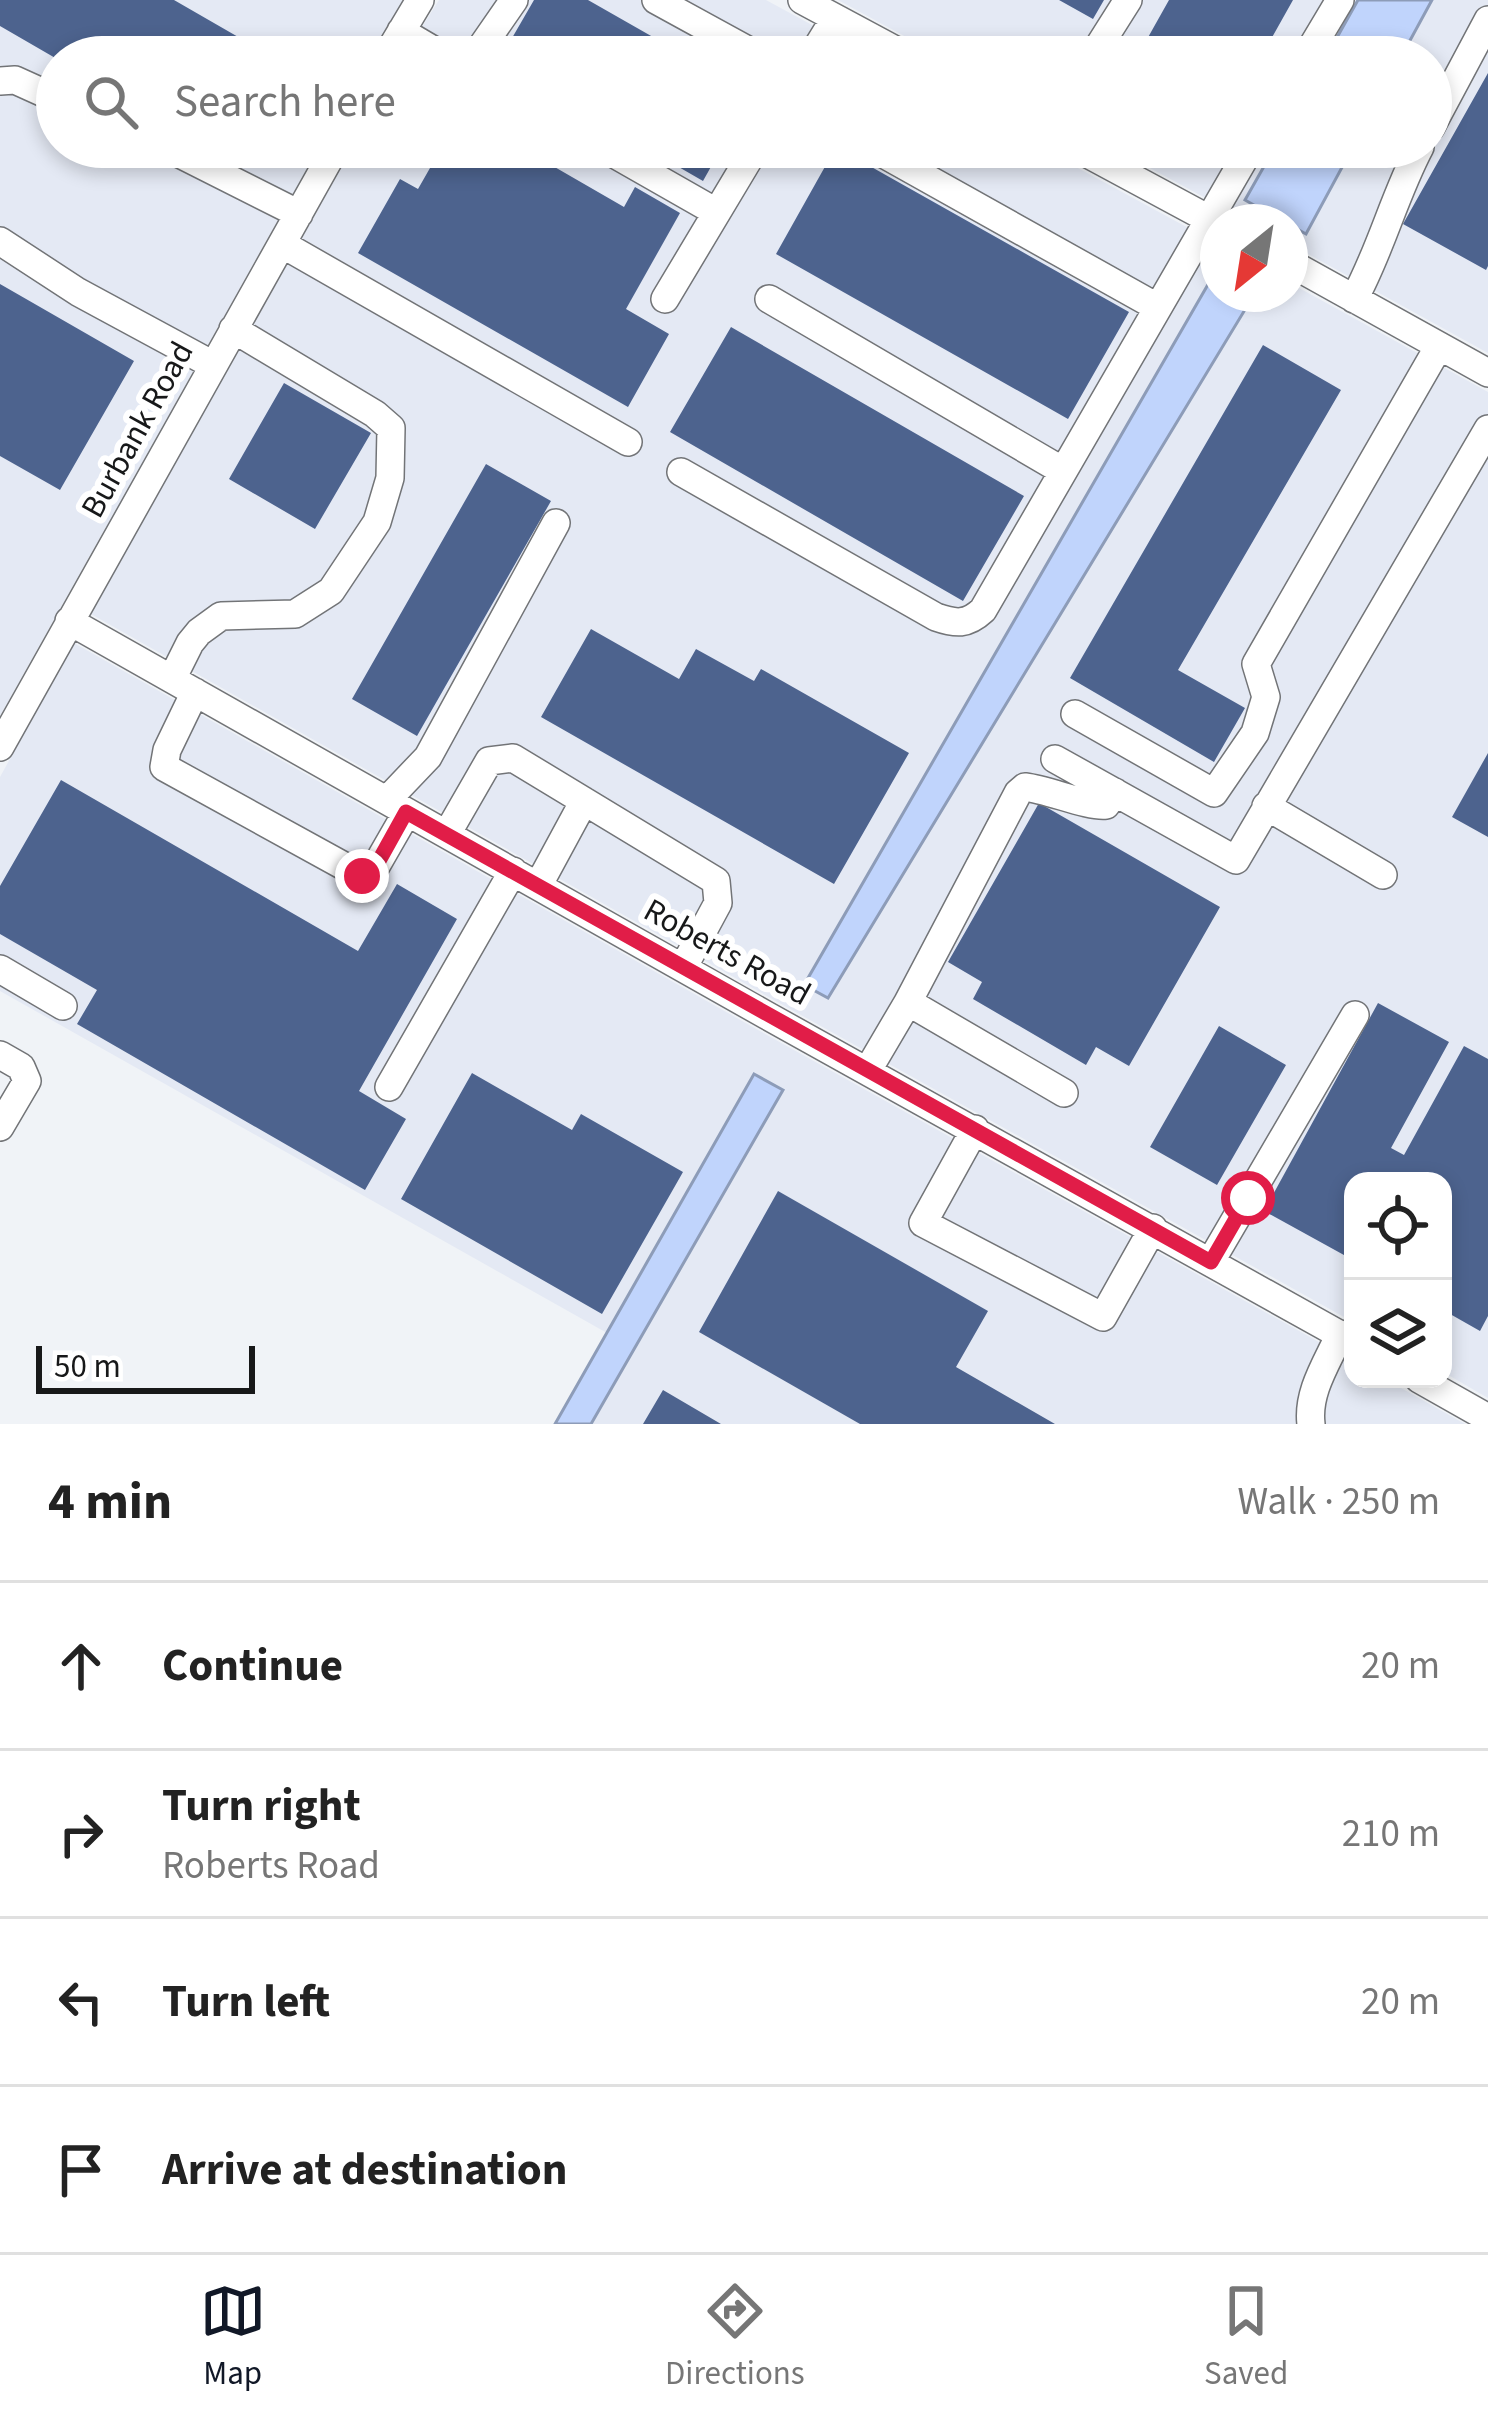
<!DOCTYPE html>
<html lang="en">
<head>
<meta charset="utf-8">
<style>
	body { margin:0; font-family:"Source Sans 3",sans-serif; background:#f6f6f6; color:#222 }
	.controls { position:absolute; right:36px; bottom:36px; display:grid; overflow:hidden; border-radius:24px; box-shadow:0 6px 18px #0003 }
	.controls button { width:108px; height:108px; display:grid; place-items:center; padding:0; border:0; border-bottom:3px solid #e0e0e0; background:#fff; color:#222; font:60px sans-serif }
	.compass { position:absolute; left:1200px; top:204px; width:108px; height:108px; border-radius:50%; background:#fff; box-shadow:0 6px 18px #0003; rotate:210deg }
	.scale { position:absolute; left:36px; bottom:30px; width:219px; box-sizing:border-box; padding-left:12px; border:6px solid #171819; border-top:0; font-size:33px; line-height:42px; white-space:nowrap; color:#171819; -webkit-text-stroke:9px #fff; paint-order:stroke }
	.stop { position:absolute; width:36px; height:36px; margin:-27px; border:9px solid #e11d48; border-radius:50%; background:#fff }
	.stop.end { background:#e11d48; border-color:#fff; box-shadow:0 3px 12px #0008 }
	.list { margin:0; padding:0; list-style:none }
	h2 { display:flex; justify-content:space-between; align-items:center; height:156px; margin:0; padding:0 48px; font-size:51px }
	h2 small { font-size:39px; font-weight:400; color:#767676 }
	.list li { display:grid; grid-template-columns:78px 1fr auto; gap:36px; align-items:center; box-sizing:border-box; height:168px; padding:0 48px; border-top:3px solid #e0e0e0 }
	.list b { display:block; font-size:45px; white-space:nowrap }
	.list p { margin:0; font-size:39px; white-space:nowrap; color:#767676 }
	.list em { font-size:39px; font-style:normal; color:#767676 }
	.icon { flex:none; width:66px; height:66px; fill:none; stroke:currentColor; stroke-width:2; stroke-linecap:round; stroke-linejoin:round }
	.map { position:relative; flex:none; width:1488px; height:1424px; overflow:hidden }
	.search { position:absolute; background:#fff; box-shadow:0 6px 18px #0003; left:36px; right:36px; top:36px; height:132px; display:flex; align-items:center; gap:30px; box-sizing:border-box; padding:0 42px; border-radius:66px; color:#767676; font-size:45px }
	.sheet { height:828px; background:#fff }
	nav { display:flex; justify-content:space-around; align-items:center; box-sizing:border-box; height:168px; border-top:3px solid #e0e0e0; background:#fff; font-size:33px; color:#767676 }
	nav a { display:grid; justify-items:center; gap:6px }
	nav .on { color:#111827 }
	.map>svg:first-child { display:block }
	.built { fill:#e4e9f4 }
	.water { fill:#c0d4fc; stroke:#8d9cb8; stroke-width:3 }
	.building { fill:#4d638e }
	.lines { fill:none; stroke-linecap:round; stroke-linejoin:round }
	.minor-casing { stroke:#727477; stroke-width:30 }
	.minor { stroke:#fff; stroke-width:27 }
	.route { stroke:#e11d48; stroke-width:15 }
	.labels { text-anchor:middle; stroke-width:12; stroke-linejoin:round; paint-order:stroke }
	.street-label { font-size:33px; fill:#171819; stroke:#fff }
</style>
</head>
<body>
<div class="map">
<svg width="1488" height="1424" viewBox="0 0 1488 1424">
	<rect width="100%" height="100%" fill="#f0f3f7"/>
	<!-- built -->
	<path class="built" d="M0,0h403l-34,57h-312v90h262l-319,569z
		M439,0h327l105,57h-468z
		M838,0h519l-31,57h-383z
		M1432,0h56v353l-198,-109v-19l16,8 47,-86h78v-90h-30z
		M353,147h686l179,97v43l-8,-5 -405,702 23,14 418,-689 -19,-15h63v-11l198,109v1006l-45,-26v-191h-90v141l-579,-322 -683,-386z
		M1111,147h164l-29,53 38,22h-34z
		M74,643l684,387 595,331v18h32l80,45h-874l192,-334 -29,-16 -147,259 -607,-342v-214z"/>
	<!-- water -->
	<path class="water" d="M1358,0h74l-31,57h-75z
		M1275,147h78l-47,87 -16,-9v-3h-6l-39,-22z
		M1210,281l8,6v7h9l19,14 -418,690 -24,-13z
		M754,1074l29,16 -192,334h-36z"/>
	<!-- building -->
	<path class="building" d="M0,0h174l99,57 -216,2 -57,-33z
		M534,0h54l100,57h-187z
		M1059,0h45l-11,19z
		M1169,0h124l-32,57h-124z
		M1488,73v193l-2,4 -83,-46z
		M210,147h43l-11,18z
		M442,147h78l104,60 11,-20 45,26 -54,96 43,25 -41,73 -270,-154 42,-74 18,10z
		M644,147h78l-19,34z
		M836,147l293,165 -61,107 -292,-165z
		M0,284l134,77 -74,129 -60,-34z
		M731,327l293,169 -61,105 -293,-169z
		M1263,345l78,45 -163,280 67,38 -31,54 -144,-84z
		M284,383l87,50 -56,96 -86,-50z
		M486,464l65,37 -134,235 -65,-37z
		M591,629l88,50 17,-30 58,32 7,-12 148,84 -75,131 -293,-167z
		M1488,753v84l-36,-20z
		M61,780l297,171 39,-67 60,35 -98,172 47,28 -41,71 -288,-166 20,-34 -97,-56v-48z
		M1039,803l181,104 -91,159 -33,-19 -10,18 -113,-66 9,-17 -34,-20z
		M1378,1003l71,39 -58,106 13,7 60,-109 24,13v257l-8,15 -37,-21v-129h-90v79l-89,-49z
		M1219,1026l67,39 -69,120 -67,-38z
		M472,1073l100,57 9,-16 102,58 -81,142 -201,-115z
		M778,1191l210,120 -32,56 99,57h-195l-161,-92z
		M663,1390l58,34h-78z"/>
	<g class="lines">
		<!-- minor casing -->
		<g class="minor-casing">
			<path id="minor" d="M656,0l104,57
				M802,0l106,57
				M401,31l44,26
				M386,57l34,-57
				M468,57l10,-5 36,-52
				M811,57l24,-39
				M1092,57l36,-57
				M1306,57l34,-57
				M0,81l15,-1 42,19
				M1431,127l57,-107
				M166,147l133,67
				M602,147l114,65
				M871,147l286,160
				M1075,147l143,77
				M0,241l78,51 135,73
				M282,244l346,198
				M1290,263l198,110
				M665,299l91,-152
				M769,299l294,172
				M1354,299c27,-49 40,-103 66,-152
				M681,472l255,145c20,7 31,8 47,-7l268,-463
				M69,621l697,394 587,327
				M172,679l18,-36 9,-11 22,-16 74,-2 36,-23 46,-69 13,-44 1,-50 -16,-14 -142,-85
				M195,692l-28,58 -3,17 198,109 14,-10 31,-54
				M1075,714l139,79 41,-60 11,-36 -10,-33 183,-318
				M0,747l336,-600
				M1055,759l181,101 252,-431
				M387,800l41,-43 128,-234
				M1266,806l117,69
				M447,834l42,-73 24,-3 203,123 2,22 -35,65
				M538,886l46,-85
				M0,969l63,37
				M908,1002l110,-209 7,-6c24,3 63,20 81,18l9,-13
				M0,1055l21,12 6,14 -27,46
				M868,1070l40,-68 156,91
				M389,1087l124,-216
				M975,1129l-52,94 180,94 50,-89
				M1211,1261l144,-246
				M1419,1379l69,39
				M1311,1424c-4,-32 16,-61 29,-90"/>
		</g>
		<!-- minor -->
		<use href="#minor" class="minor"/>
	</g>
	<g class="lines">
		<!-- route -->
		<path class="route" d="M362,876l14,-10 30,-54 805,450 37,-64"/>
	</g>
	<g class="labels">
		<!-- street labels -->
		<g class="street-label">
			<text transform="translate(136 429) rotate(-61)" y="12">Burbank Road</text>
			<text transform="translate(728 951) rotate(29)" y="12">Roberts Road</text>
		</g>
	</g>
</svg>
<div class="controls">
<button><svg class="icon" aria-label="locate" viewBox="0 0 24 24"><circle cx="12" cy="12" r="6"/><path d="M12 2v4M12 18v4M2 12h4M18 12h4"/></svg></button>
<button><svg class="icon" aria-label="layers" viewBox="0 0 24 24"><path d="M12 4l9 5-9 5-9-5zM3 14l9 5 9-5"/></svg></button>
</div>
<svg class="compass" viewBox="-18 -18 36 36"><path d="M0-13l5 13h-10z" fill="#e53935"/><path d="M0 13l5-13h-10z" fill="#767676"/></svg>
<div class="scale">50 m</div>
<div class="stop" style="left:1248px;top:1198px"></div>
<div class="stop end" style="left:362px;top:876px"></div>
<div class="search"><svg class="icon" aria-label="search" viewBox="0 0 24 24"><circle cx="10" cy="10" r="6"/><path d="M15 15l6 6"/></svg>Search here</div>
</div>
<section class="sheet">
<h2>4 min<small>Walk · 250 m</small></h2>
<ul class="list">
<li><svg class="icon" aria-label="ahead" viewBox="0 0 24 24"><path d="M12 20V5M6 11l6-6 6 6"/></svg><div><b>Continue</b></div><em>20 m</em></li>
<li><svg class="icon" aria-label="right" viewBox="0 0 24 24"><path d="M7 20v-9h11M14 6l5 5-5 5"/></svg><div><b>Turn right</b><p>Roberts Road</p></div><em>210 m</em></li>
<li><svg class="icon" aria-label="left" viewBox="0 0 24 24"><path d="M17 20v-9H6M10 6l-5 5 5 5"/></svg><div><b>Turn left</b></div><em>20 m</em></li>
<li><svg class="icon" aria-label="arrive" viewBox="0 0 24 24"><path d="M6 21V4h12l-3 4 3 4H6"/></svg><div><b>Arrive at destination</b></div></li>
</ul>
</section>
<nav>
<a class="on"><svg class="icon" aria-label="map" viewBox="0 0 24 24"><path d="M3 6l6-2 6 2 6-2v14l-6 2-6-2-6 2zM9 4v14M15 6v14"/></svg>Map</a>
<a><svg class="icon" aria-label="directions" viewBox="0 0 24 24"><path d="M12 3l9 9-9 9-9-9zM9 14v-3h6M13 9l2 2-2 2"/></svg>Directions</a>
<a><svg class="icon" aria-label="saved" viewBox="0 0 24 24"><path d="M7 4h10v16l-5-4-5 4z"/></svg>Saved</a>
</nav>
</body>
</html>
